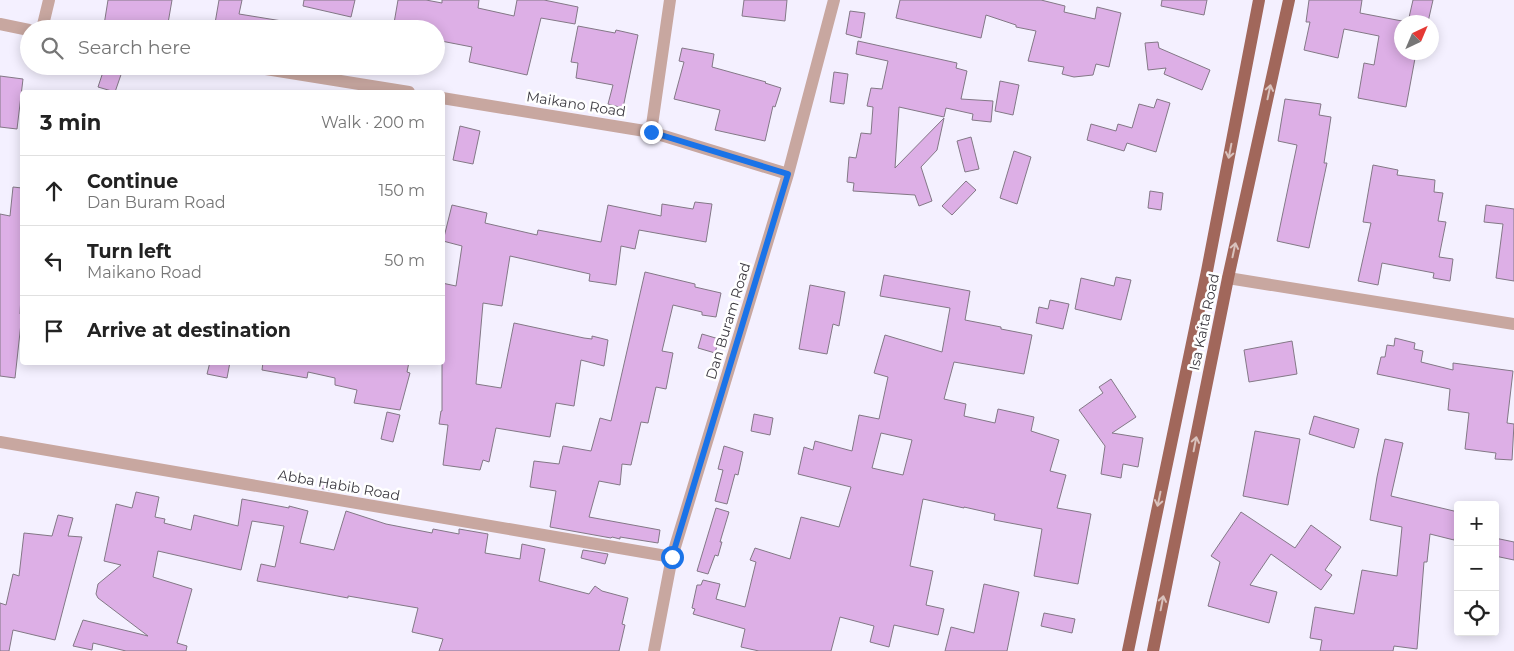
<!DOCTYPE html>
<html lang="en">
<head>
<meta charset="utf-8">
<style>
	body { margin:0; font-family:Montserrat,sans-serif; background:#f6f6f6; color:#222 }
	.controls { position:absolute; right:15px; bottom:15px; display:grid; overflow:hidden; border-radius:5px; box-shadow:0 2px 12px #0003 }
	.controls button { width:45px; height:45px; display:grid; place-items:center; padding:0; border:0; border-bottom:1px solid #e0e0e0; background:#fff; color:#222; font:25px sans-serif }
	.compass { position:absolute; left:1394px; top:15px; width:45px; height:45px; border-radius:50%; background:#fff; box-shadow:0 2px 12px #0003; rotate:44deg }
	.stop { position:absolute; width:15px; height:15px; margin:-11px; border:4px solid #1a73e8; border-radius:50%; background:#fff }
	.stop.end { background:#1a73e8; border-color:#fff; box-shadow:0 1px 5px #0008 }
	.list { margin:0; padding:0; list-style:none }
	h2 { display:flex; justify-content:space-between; align-items:center; height:65px; margin:0; padding:0 20px; font-size:21px }
	h2 small { font-size:16px; font-weight:400; color:#767676 }
	.list li { display:grid; grid-template-columns:32px 1fr auto; gap:15px; align-items:center; box-sizing:border-box; height:70px; padding:0 20px; border-top:1px solid #e0e0e0 }
	.list b { display:block; font-size:19px; white-space:nowrap }
	.list p { margin:0; font-size:16px; white-space:nowrap; color:#767676 }
	.list em { font-size:16px; font-style:normal; color:#767676 }
	.icon { flex:none; width:28px; height:28px; fill:none; stroke:currentColor; stroke-width:2; stroke-linecap:round; stroke-linejoin:round }
	.map { position:relative; flex:none; width:1514px; height:651px; overflow:hidden }
	.search { position:absolute; background:#fff; box-shadow:0 2px 12px #0003; left:20px; top:20px; width:425px; height:55px; display:flex; align-items:center; gap:12px; box-sizing:border-box; padding:0 18px; border-radius:28px; color:#767676; font-size:19px }
	.panel { position:absolute; background:#fff; box-shadow:0 2px 12px #0003; left:20px; top:90px; width:425px; height:275px; border-radius:5px }
	.map>svg:first-child { display:block }
	.building { fill:#ddafe6; stroke:#837886; fill-rule:evenodd }
	.lines { fill:none; stroke-linecap:round; stroke-linejoin:round }
	.minor { stroke:#c8a7a0; stroke-width:12 }
	.major { stroke:#a1675b; stroke-width:12 }
	.oneway { stroke:#d9c2bd }
	.route { stroke:#1a73e8; stroke-width:6 }
	.labels { text-anchor:middle; stroke-width:5; stroke-linejoin:round; paint-order:stroke }
	.street-label { font-size:14px; fill:#3c3a41; stroke:#fff }
</style>
</head>
<body>
<div class="map">
<svg width="1514" height="651" viewBox="0 0 1514 651">
	<rect width="100%" height="100%" fill="#f4f0ff"/>
	<!-- building -->
	<path class="building" d="M108,0h64l-5,29h-43l-20,-4z
		M219,0h23l-3,14 43,7v8h-68z
		M304,0h51l-4,17 -48,-11z
		M398,0h28l16,3v-3h37l-1,8 36,8 3,-16h27l34,7 -3,17 -34,-6 -14,57 -58,-13 3,-15 -36,-7v-11h-43z
		M744,0h43l-2,21 -43,-5z
		M900,0h141l24,6 -1,6 31,7 2,-12 24,6 -12,54 -13,-3 -3,11 -19,2 -12,-3 2,-7 -36,-6 8,-30 -20,-4v-2l-30,-10 -5,23 -85,-20z
		M1162,0h45l-3,15 -43,-9z
		M1309,0h53l-2,13 42,8v31l14,1 -10,54 -48,-9 6,-35 10,2 5,-29 -35,-7 -6,29 -34,-8 6,-28h-4z
		M1413,0h20l-5,22h-20z
		M850,11l15,2 -4,25 -15,-4z
		M578,26l37,7 1,-3 22,5 -15,73 -15,-4 5,-19 -37,-7 2,-15 -7,-1z
		M858,41l99,22 -1,5 11,3 -6,28 32,2 -2,21 -19,-2 1,-6 -27,-6 -2,9 -45,-10 -4,61 49,-50 -7,32 -16,17 11,34 -13,5 -4,-11 -62,-4 1,-8 -7,-1 2,-25 7,1 5,-25 10,1 2,-27 -6,-1 4,-18 11,1 6,-28 -32,-7z
		M1158,42l1,6 51,22 -8,20 -38,-16 2,-6 -18,2 -3,-27z
		M682,48l32,6 -2,13 54,15 -1,1 16,5 -6,19 -2,-1 -8,35 -50,-11 5,-20 -46,-11 10,-37 -5,-1z
		M105,66h19l-9,26 -17,-5z
		M834,72l14,2 -4,30 -14,-2z
		M0,76l23,3 -6,50 -17,-2z
		M1000,81l19,4 -6,30 -18,-4z
		M1157,99l13,4 -14,49 -29,-9 -3,8 -37,-11 4,-16 25,7 2,-7 14,4 7,-24 15,4z
		M1285,99l36,5 -2,11 12,2 -7,46h3l-18,85 -32,-7 20,-96 -19,-4z
		M460,126l20,5 -7,33 -20,-4z
		M971,137l8,32 -14,3 -8,-31z
		M1014,151l17,6 -14,47 -17,-6z
		M1373,165l25,5 -1,5 38,5 -1,12 9,1 -5,28 8,1 -7,35 14,2 -3,22 -17,-3 1,-5 -52,-10 -4,22 -20,-4 13,-58 -8,-1z
		M966,181l10,9 -24,25 -10,-9z
		M13,187l9,1v90l-2,36h2l-7,64 -15,-2v-162l10,2z
		M1150,191l13,2 -2,17 -13,-2z
		M695,202l17,2 -6,38 -67,-12 -4,19 -14,-3 -5,39 -27,-4 1,-7 -80,-18 -8,50 -19,-3 -7,81 25,4 13,-65 70,15 8,1v-3l16,4 -4,26 -23,-6 -7,46 -18,-3 -6,34 -54,-9 -7,34 -6,-2 -3,10 -37,-5 5,-40 -9,-1 2,-13h1v-128l14,3 6,-40 -19,-5 9,-36 35,8 -2,10 52,12 1,-5 63,12 7,-37 53,11 1,-12 31,5z
		M1486,205l28,4v72l-18,-3 7,-54 -19,-2z
		M645,272l50,12v3l26,6 -5,24 -14,-2v-3l-29,-7 -11,46 11,2 -7,36 -10,-2 -8,36 -7,-1 -10,43 -9,-1 -2,21 -21,-4 -10,36 71,13 -2,13 -38,-6v2l-8,-2 -1,1 -61,-11 6,-36 -26,-4 4,-26 25,3 4,-18 28,5 9,-33 11,3z
		M884,275l86,16 -5,29 36,7v2l31,6 -8,39 -70,-12 -10,37 22,5 -2,12 31,7 3,-14 36,8 -3,14 28,9 -9,31 16,4 -9,33 34,6 -13,70 -44,-8 8,-47 -48,-9 1,-6 -31,-7v1l-41,-9 -13,67 23,5 -7,34 18,4 -6,26 -44,-10 -5,22 -19,-5 4,-16 -34,-9 -9,34h-72l-18,-4 4,-18 -52,-15 2,-5 -3,-1 5,-23h4l2,-5 17,4 -4,15 29,8 11,-45 -6,-2 5,-12 35,11 11,-42 38,10 12,-40 -53,-13 6,-27 9,3 2,-9 37,10 7,-36 20,4 9,-42 -14,-4 11,-38 57,17 8,-44 -70,-12zM881,433l31,7 -9,35 -31,-7z
		M1116,277l15,3 -10,40 -46,-11 6,-31 33,8z
		M810,285l35,7 -6,34 -6,-2 -6,30 -28,-5z
		M1050,300l19,4 -6,25 -27,-6 3,-16 9,2z
		M702,334l17,5 -4,14 -17,-5z
		M1395,338l20,5 -1,6 9,2 -2,11 32,8v-7l60,8 -6,52 7,1 -2,36 -17,-1 1,-6 -31,-4 4,-36 -21,-3 2,-21 -73,-15 4,-17h4l2,-12 7,1z
		M1292,341l5,33 -48,8 -5,-32z
		M210,362h20l-3,16 -20,-4z
		M263,362h146l-2,10 3,1 -10,37 -46,-7 3,-13 -22,-5v-7l-27,-6 -1,6 -45,-8z
		M1111,379l25,38 -24,16 31,5 -5,29 -15,-3 -2,14 -20,-4 4,-28 -26,-36 24,-17 -4,-6z
		M387,412l13,3 -7,27 -12,-3z
		M754,414l19,4 -3,17 -19,-4z
		M1314,416l45,13 -5,19 -45,-14z
		M1255,431l45,8 -12,66 -45,-9z
		M1385,439l18,4 -12,53 67,16v12l-4,16 -24,-6 -3,28h-3l-7,87 -23,-3 -1,5h-73l2,-11 -12,-2 5,-31 39,7 8,-44 35,6 5,-49 -32,-7 7,-43z
		M724,446l19,6 -5,23 -3,-1 -8,30 -12,-3 8,-31 -5,-1z
		M319,481l37,7 -1,6 -37,-6z
		M136,492l23,5 -4,20 10,2 -1,4 27,7 3,-15 44,11 4,-27 47,9v-2l19,5 -8,32 34,7 12,-39 40,13 46,9 1,-4 26,5v-5l29,5 -3,19 35,6 2,-15 23,5 -6,32 50,13 6,-8 7,5 26,7 -6,26 3,1 -6,26h-180l4,-12 -31,-7 6,-24 -70,-12v2l-91,-17 4,-17 14,3 9,-41 -32,-5 -11,49 -83,-19 -5,26 39,12 -15,54 10,3 -1,5h-60l-33,-8 -1,7 -19,-4 10,-26 65,16 -50,-38 -2,-4 2,-10 23,-19 -17,-4 12,-57 16,4z
		M716,508l13,4 -9,30h2l-4,14 -3,-1 -7,19 -11,-3z
		M1241,512l54,36 16,-23 30,22 -16,23 7,5 -11,15 -50,-36 -21,31 27,7 -8,31 -61,-17 12,-44 -9,-6z
		M58,515l15,3 -5,18 14,1 -27,103 -42,-10 -4,21h-9v-48l6,2 7,-31 6,2 5,-43 28,3z
		M1495,538l19,4v18l-19,-4z
		M583,550l25,4 -3,10 -24,-6z
		M984,584l35,8 -12,59h-62l6,-24 23,6z
		M1044,613l31,6 -3,14 -31,-7z"/>
	<g class="lines">
		<!-- minor -->
		<path class="minor" d="M0,24l29,6
			M42,29l7,-29
			M247,66l162,26
			M442,98l209,34 137,42
			M651,132l19,-132
			M1228,278l286,46
			M0,442l672,115
			M654,651l18,-94 116,-383 46,-174"/>
		<!-- major -->
		<path class="major" d="M1128,651l79,-380 52,-271
			M1153,651l75,-373 61,-278"/>
	</g>
	<!-- one-way arrows -->
	<defs><path id="oneway-shaft" d="M-6 0H5M1.5-3L5.5 0L1.5 3" fill="none" stroke-width="1.6" stroke-linecap="round" stroke-linejoin="round" transform="scale(1.25)"/></defs>
	<g class="oneway">
		<use href="#oneway-shaft" transform="translate(1269 92) rotate(-78)"/>
		<use href="#oneway-shaft" transform="translate(1230 151) rotate(101)"/>
		<use href="#oneway-shaft" transform="translate(1234 250) rotate(-78)"/>
		<use href="#oneway-shaft" transform="translate(1195 444) rotate(-79)"/>
		<use href="#oneway-shaft" transform="translate(1159 499) rotate(102)"/>
		<use href="#oneway-shaft" transform="translate(1162 603) rotate(-79)"/>
	</g>
	<g class="lines">
		<!-- route -->
		<path class="route" d="M651,132l137,42 -116,383"/>
	</g>
	<g class="labels">
		<!-- street labels -->
		<g class="street-label">
			<text transform="translate(576 104) rotate(9)" y="5">Maikano Road</text>
			<text transform="translate(728 321) rotate(-73)" y="5">Dan Buram Road</text>
			<text transform="translate(1204 322) rotate(-78)" y="5">Isa Kaita Road</text>
			<text transform="translate(339 485) rotate(10)" y="5">Abba Habib Road</text>
		</g>
	</g>
</svg>
<div class="controls">
<button>+</button>
<button>−</button>
<button><svg class="icon" aria-label="locate" viewBox="0 0 24 24"><circle cx="12" cy="12" r="6"/><path d="M12 2v4M12 18v4M2 12h4M18 12h4"/></svg></button>
</div>
<svg class="compass" viewBox="-18 -18 36 36"><path d="M0-13l5 13h-10z" fill="#e53935"/><path d="M0 13l5-13h-10z" fill="#767676"/></svg>
<div class="stop" style="left:672px;top:557px"></div>
<div class="stop end" style="left:651px;top:132px"></div>
<div class="search"><svg class="icon" aria-label="search" viewBox="0 0 24 24"><circle cx="10" cy="10" r="6"/><path d="M15 15l6 6"/></svg>Search here</div>
<section class="panel">
<h2>3 min<small>Walk · 200 m</small></h2>
<ul class="list">
<li><svg class="icon" aria-label="ahead" viewBox="0 0 24 24"><path d="M12 20V5M6 11l6-6 6 6"/></svg><div><b>Continue</b><p>Dan Buram Road</p></div><em>150 m</em></li>
<li><svg class="icon" aria-label="left" viewBox="0 0 24 24"><path d="M17 20v-9H6M10 6l-5 5 5 5"/></svg><div><b>Turn left</b><p>Maikano Road</p></div><em>50 m</em></li>
<li><svg class="icon" aria-label="arrive" viewBox="0 0 24 24"><path d="M6 21V4h12l-3 4 3 4H6"/></svg><div><b>Arrive at destination</b></div></li>
</ul>
</section>
</div>
</body>
</html>
